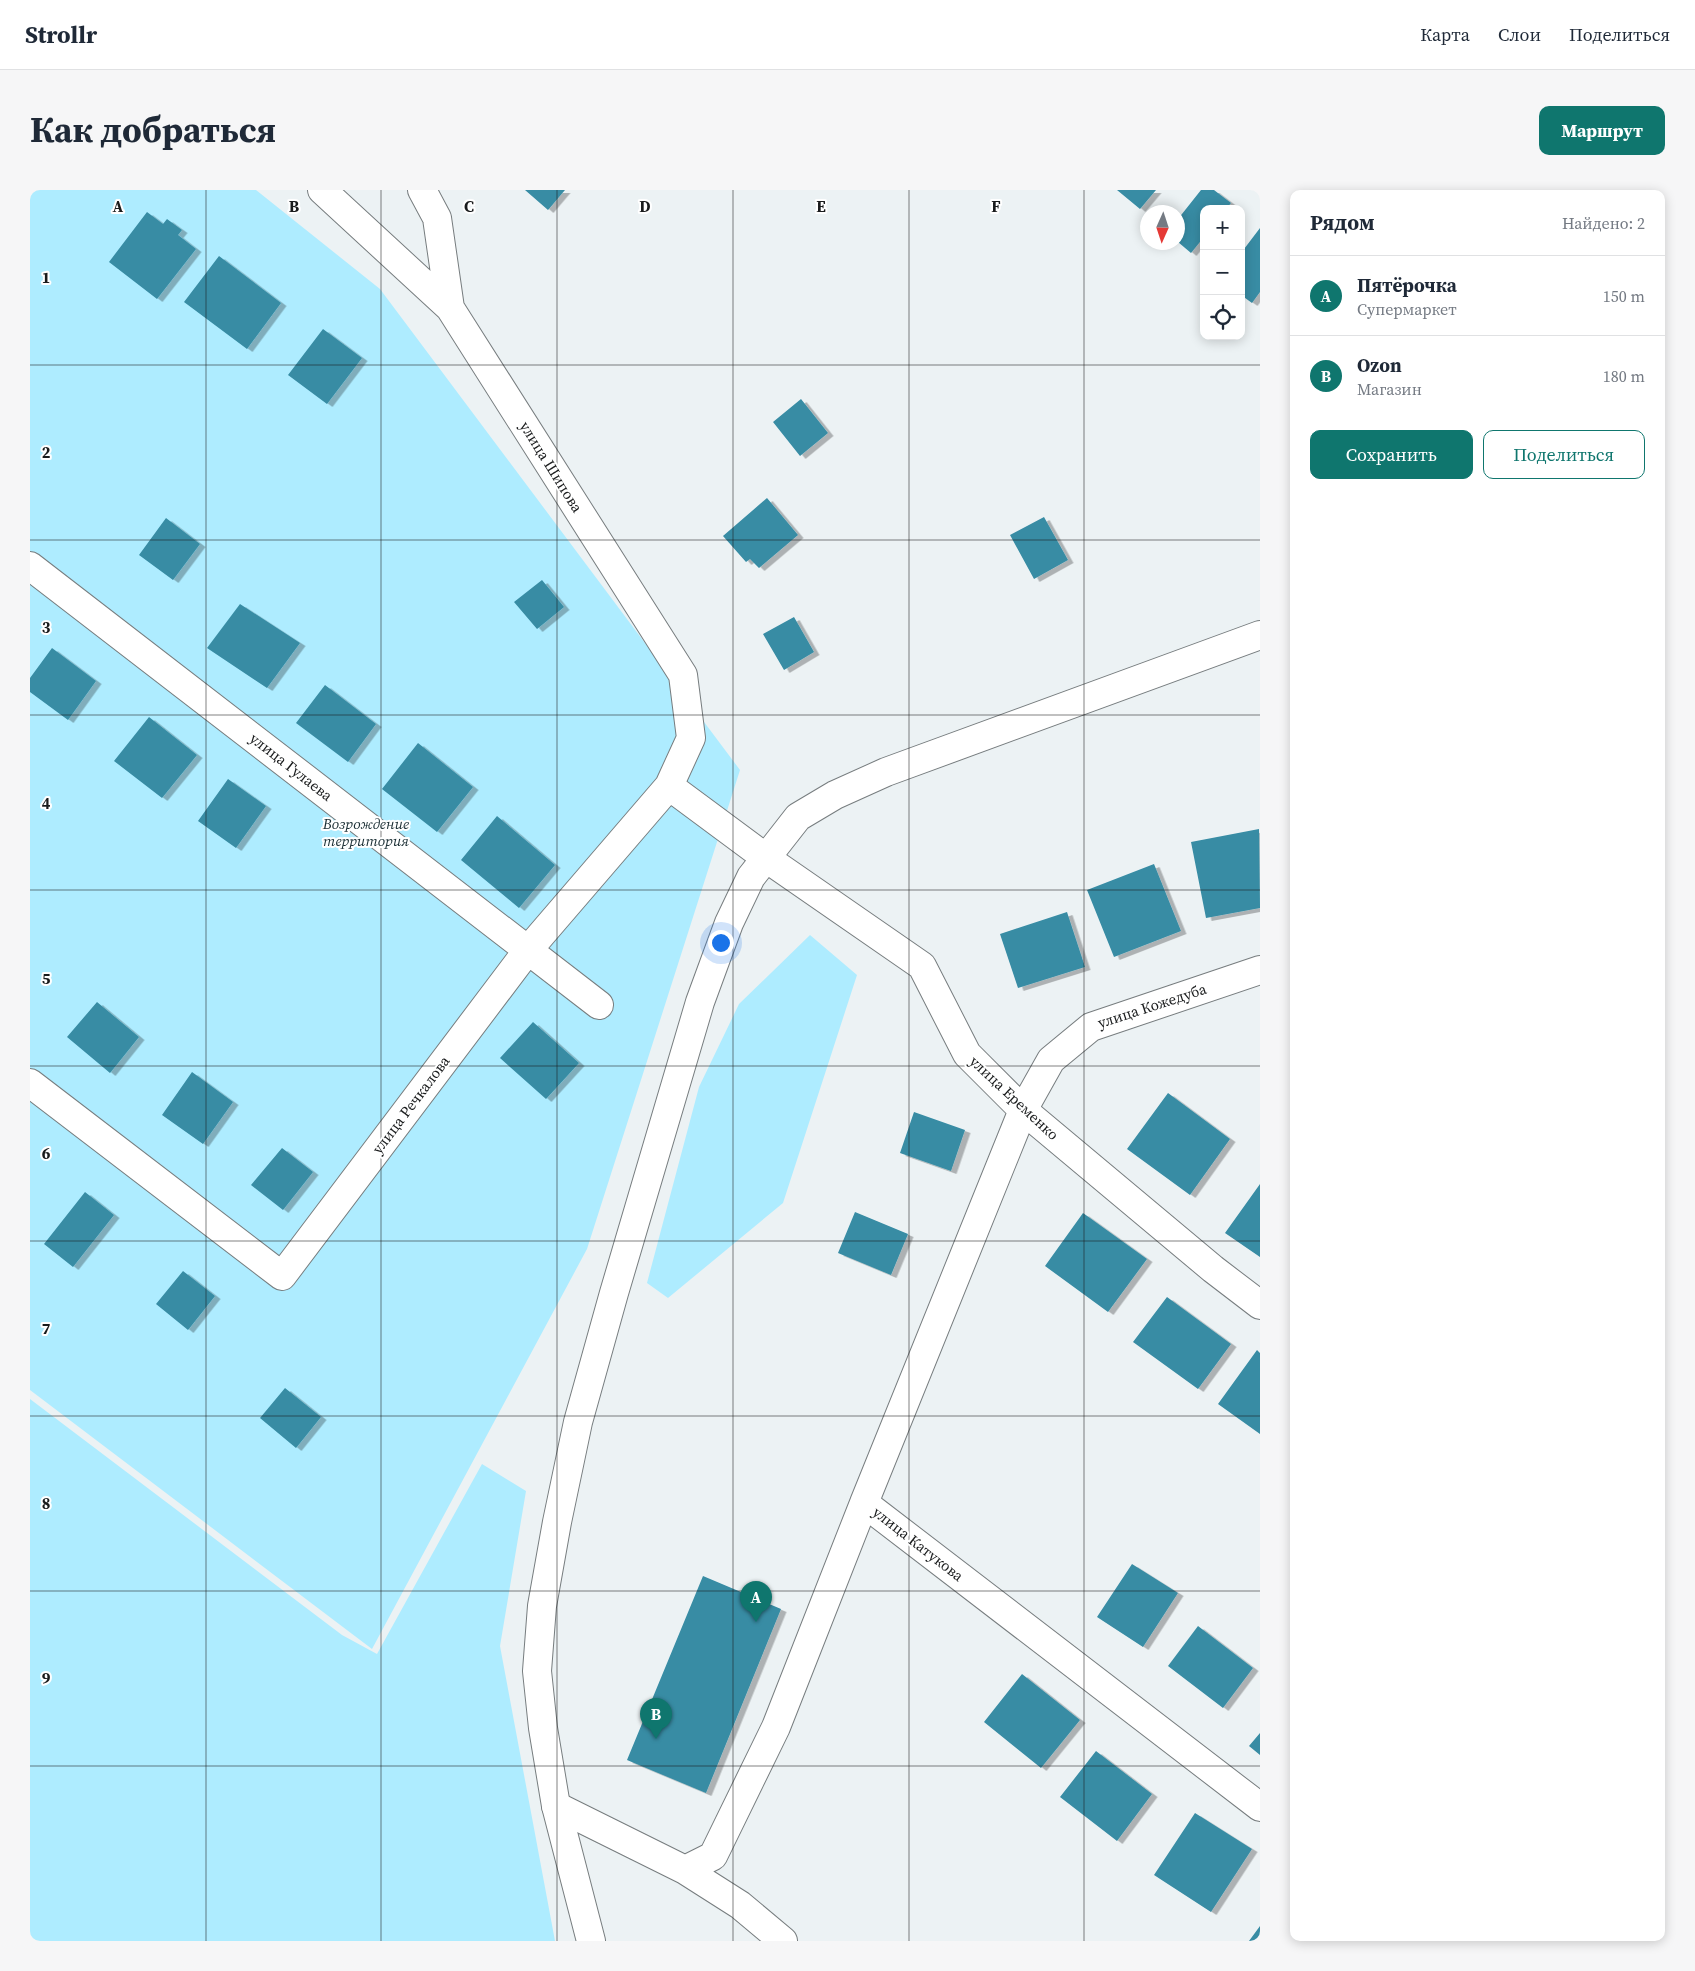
<!DOCTYPE html>
<html lang="ru">
<head>
<meta charset="utf-8">
<style>
	body { margin:0; font-family:"Source Serif 4",serif; background:#f6f6f7; color:#1f2937 }
	.controls { position:absolute; right:15px; top:15px; display:grid; overflow:hidden; border-radius:10px; box-shadow:0 2px 12px #0003 }
	.controls button { width:45px; height:45px; display:grid; place-items:center; padding:0; border:0; border-bottom:1px solid #e0e1e3; background:#fff; color:#1f2937; font:25px sans-serif }
	.compass { position:absolute; left:1110px; top:15px; width:45px; height:45px; border-radius:50%; background:#fff; box-shadow:0 2px 12px #0003; rotate:183deg }
	.you { position:absolute; left:690px; top:752px; width:18px; height:18px; margin:-12px; border:4px solid #fff; border-radius:50%; background:#1a73e8; box-shadow:0 0 0 8px #1a73e833 }
	.badge { display:grid; place-items:center; width:32px; height:32px; border-radius:50%; background:#0f766e; color:#fff; font-size:16px; font-weight:700 }
	.pin { position:absolute; translate:-50% -41px; filter:drop-shadow(0 1px 2px #0008) }
	.pin::after { content:''; position:absolute; top:26px; width:18px; height:15px; background:inherit; clip-path:polygon(0 0,100% 0,50% 100%) }
	.list { margin:0; padding:0; list-style:none }
	h2 { display:flex; justify-content:space-between; align-items:center; height:65px; margin:0; padding:0 20px; font-size:21px }
	h2 small { font-size:16px; font-weight:400; color:#747a83 }
	.list li { display:grid; grid-template-columns:32px 1fr auto; gap:15px; align-items:center; box-sizing:border-box; height:80px; padding:0 20px; border-top:1px solid #e0e1e3 }
	.list b { display:block; font-size:19px; white-space:nowrap }
	.list p { margin:0; font-size:16px; white-space:nowrap; color:#747a83 }
	.list em { font-size:16px; font-style:normal; color:#747a83 }
	.actions { display:flex; gap:10px; padding:15px 20px }
	.actions a { flex:1; padding:11px 0; border:1px solid #0f766e; border-radius:10px; text-align:center; font-size:18px; color:#0f766e }
	.actions .main { background:#0f766e; color:#fff }
	.icon { flex:none; width:28px; height:28px; fill:none; stroke:currentColor; stroke-width:2; stroke-linecap:round; stroke-linejoin:round }
	.map { position:relative; flex:none; width:1230px; height:1751px; overflow:hidden; border-radius:10px }
	header { display:flex; align-items:center; gap:30px; box-sizing:border-box; height:70px; padding:0 25px; background:#fff; border-bottom:1px solid #e0e1e3 }
	header strong { font-size:24px }
	nav { display:flex; gap:28px; margin-inline-start:auto; font-size:18px }
	.intro { display:flex; align-items:center; justify-content:space-between; box-sizing:border-box; height:120px; padding:0 30px }
	h1 { margin:0; font-size:35px }
	.button { padding:12px 22px; border-radius:10px; background:#0f766e; color:#fff; font-size:18px; font-weight:700 }
	main { display:flex; gap:30px; padding:0 30px }
	aside { flex:1; background:#fff; border-radius:10px; box-shadow:0 2px 12px #0003 }
	.map>svg:first-child { display:block }
	.green { fill:#aeecff }
	.building { fill:#378ca4; filter:url(#shadow) }
	.lines { fill:none; stroke-linecap:round; stroke-linejoin:round }
	.minor-casing { stroke:#777d7f; stroke-width:30 }
	.major-casing { stroke:#777d7f; stroke-width:30 }
	.minor { stroke:#fff; stroke-width:28 }
	.major { stroke:#fff; stroke-width:28 }
	.grid { fill:none; stroke:#191b1c; stroke-width:1; stroke-opacity:0.55 }
	.labels { text-anchor:middle; stroke-width:4; stroke-linejoin:round; paint-order:stroke }
	.street-label { font-size:15px; fill:#191b1c; stroke:#fff }
	.park-label { font-size:15px; font-style:italic; fill:#1a2e34; stroke:#fff }
	.grid-label { font-size:16px; text-anchor:middle; font-weight:bold; fill:#191b1c; stroke:#fff; stroke-width:4; stroke-linejoin:round; paint-order:stroke }
</style>
</head>
<body>
<header>
<strong>Strollr</strong>
<nav><a>Карта</a><a>Слои</a><a>Поделиться</a></nav>
</header>
<div class="intro"><h1>Как добраться</h1><a class="button">Маршрут</a></div>
<main>
<div class="map">
<svg width="1230" height="1751" viewBox="0 0 1230 1751">
	<defs>
		<filter id="shadow"><feDropShadow dx="5.5" dy="3" stdDeviation="0" flood-color="#0004"/></filter>
	</defs>
	<rect width="100%" height="100%" fill="#ecf2f4"/>
	<!-- green -->
	<path class="green" d="M0,0h226l124,99 360,481 -153,479 -215,400 -342,-259z
		M780,745l47,40 -74,228 -115,95 -21,-15 52,-196 40,-83z
		M0,1209l312,236 35,19 105,-190 44,27 -26,155 55,295h-525z"/>
	<!-- building -->
	<path class="building" d="M495,0h40l-17,20z
		M1087,0h39l-16,19z
		M1171,0h13l17,13 -5,6h-22v28l-13,16 -13,-11v-23z
		M117,22l16,12 4,-5 15,11 -4,5 18,14 -39,50 -48,-37z
		M1230,38v64l-8,11 -11,-8v-42z
		M189,66l62,47 -34,46 -63,-47z
		M293,139l39,29 -35,46 -39,-29z
		M771,209l27,34 -28,23 -27,-34z
		M737,308l31,37 -39,33 -9,-9 -4,3 -23,-26z
		M1014,327l24,43 -34,19 -24,-44z
		M136,328l34,26 -27,36 -34,-25z
		M512,390l22,27 -27,22 -23,-27z
		M210,414l60,39 -33,45 -60,-40z
		M764,427l20,35 -30,18 -21,-36z
		M22,458l44,33 -28,39 -38,-28v-14z
		M295,495l51,39 -28,38 -52,-39z
		M119,527l48,38 -35,43 -48,-37z
		M388,553l55,44 -36,45 -55,-43z
		M198,589l38,27 -30,42 -38,-27z
		M467,626l58,49 -36,43 -58,-48z
		M1229,639l1,79 -54,10 -15,-76z
		M1124,674l27,67 -67,26 -27,-67z
		M1037,722l18,55 -67,21 -18,-54z
		M67,812l42,35 -29,36 -43,-36z
		M503,832l46,41 -33,36 -46,-41z
		M162,882l41,30 -30,42 -41,-29z
		M1138,903l62,46 -40,56 -63,-46z
		M884,922l51,18 -14,41 -51,-18z
		M252,958l31,24 -30,38 -32,-25z
		M1230,994v73l-35,-24z
		M55,1002l29,23 -41,52 -29,-23z
		M825,1022l53,22 -17,41 -53,-22z
		M1053,1023l64,46 -39,53 -63,-46z
		M153,1081l32,25 -27,34 -32,-26z
		M1137,1107l64,47 -33,45 -65,-47z
		M1227,1160l3,3v81l-42,-30z
		M255,1198l36,29 -25,31 -36,-30z
		M1102,1374l46,29 -35,54 -46,-30z
		M673,1386l78,33 -75,184 -79,-33z
		M1168,1436l55,42 -30,40 -55,-42z
		M992,1484l58,46 -39,48 -57,-46z
		M1230,1543v22l-11,-9z
		M1066,1561l56,43 -35,47 -57,-44z
		M1165,1623l57,36 -41,63 -57,-37z
		M1230,1736v15h-11z"/>
	<g class="lines">
		<!-- minor casing -->
		<g class="minor-casing">
			<path id="minor" d="M292,0l128,118 233,367 8,63 -22,48
				M392,0l15,28 13,90
				M0,376l569,439
				M1230,780l-169,57 -40,33 -28,50 -159,393 396,304
				M0,893l252,193 246,-326 141,-164 97,72 156,108 45,88 56,56 190,159 47,36
				M526,1616l129,64 28,-14 63,-129 88,-224
				M655,1680l55,35 43,36"/>
		</g>
		<!-- major casing -->
		<g class="major-casing">
			<path id="major" d="M561,1751l-35,-135 -13,-78 -6,-57 5,-65 15,-84 21,-100 36,-129 86,-291 29,-79 22,-46 47,-60 37,-22 51,-23 374,-137"/>
		</g>
		<!-- minor -->
		<use href="#minor" class="minor"/>
		<!-- major -->
		<use href="#major" class="major"/>
	</g>
	<!-- grid -->
	<path class="grid" d="M176,0v1751M351,0v1751M527,0v1751M703,0v1751M879,0v1751M1054,0v1751M0,175h1230M0,350h1230M0,525h1230M0,700h1230M0,876h1230M0,1051h1230M0,1226h1230M0,1401h1230M0,1576h1230"/>
	<g class="labels">
		<!-- street labels -->
		<g class="street-label">
			<text transform="translate(521 277) rotate(58)" y="5">улица Шипова</text>
			<text transform="translate(261 577) rotate(38)" y="5">улица Гулаева</text>
			<text transform="translate(1122 816) rotate(-18)" y="5">улица Кожедуба</text>
			<text transform="translate(984 908) rotate(43)" y="5">улица Еременко</text>
			<text transform="translate(381 915) rotate(-53)" y="5">улица Речкалова</text>
			<text transform="translate(888 1354) rotate(38)" y="5">улица Катукова</text>
		</g>
		<!-- park labels -->
		<g class="park-label">
			<text x="336" y="639">Возрождение<tspan x="336" dy="17">территория</tspan></text>
		</g>
	</g>
	<g class="grid-label">
		<text x="88" y="22">A</text>
		<text x="264" y="22">B</text>
		<text x="439" y="22">C</text>
		<text x="615" y="22">D</text>
		<text x="791" y="22">E</text>
		<text x="966" y="22">F</text>
		<text x="16" y="93">1</text>
		<text x="16" y="268">2</text>
		<text x="16" y="443">3</text>
		<text x="16" y="619">4</text>
		<text x="16" y="794">5</text>
		<text x="16" y="969">6</text>
		<text x="16" y="1144">7</text>
		<text x="16" y="1319">8</text>
		<text x="16" y="1494">9</text>
	</g>
</svg>
<div class="controls">
<button>+</button>
<button>−</button>
<button><svg class="icon" aria-label="locate" viewBox="0 0 24 24"><circle cx="12" cy="12" r="6"/><path d="M12 2v4M12 18v4M2 12h4M18 12h4"/></svg></button>
</div>
<svg class="compass" viewBox="-18 -18 36 36"><path d="M0-13l5 13h-10z" fill="#e53935"/><path d="M0 13l5-13h-10z" fill="#747a83"/></svg>
<div class="you"></div>
<div class="pin badge" style="left:726px;top:1432px">A</div>
<div class="pin badge" style="left:626px;top:1549px">B</div>
</div>
<aside>
<h2>Рядом<small>Найдено: 2</small></h2>
<ul class="list">
<li><span class="badge">A</span><div><b>Пятёрочка</b><p>Супермаркет</p></div><em>150 m</em></li>
<li><span class="badge">B</span><div><b>Ozon</b><p>Магазин</p></div><em>180 m</em></li>
</ul>
<div class="actions"><a class="main">Сохранить</a><a>Поделиться</a></div>
</aside>
</main>
</body>
</html>
